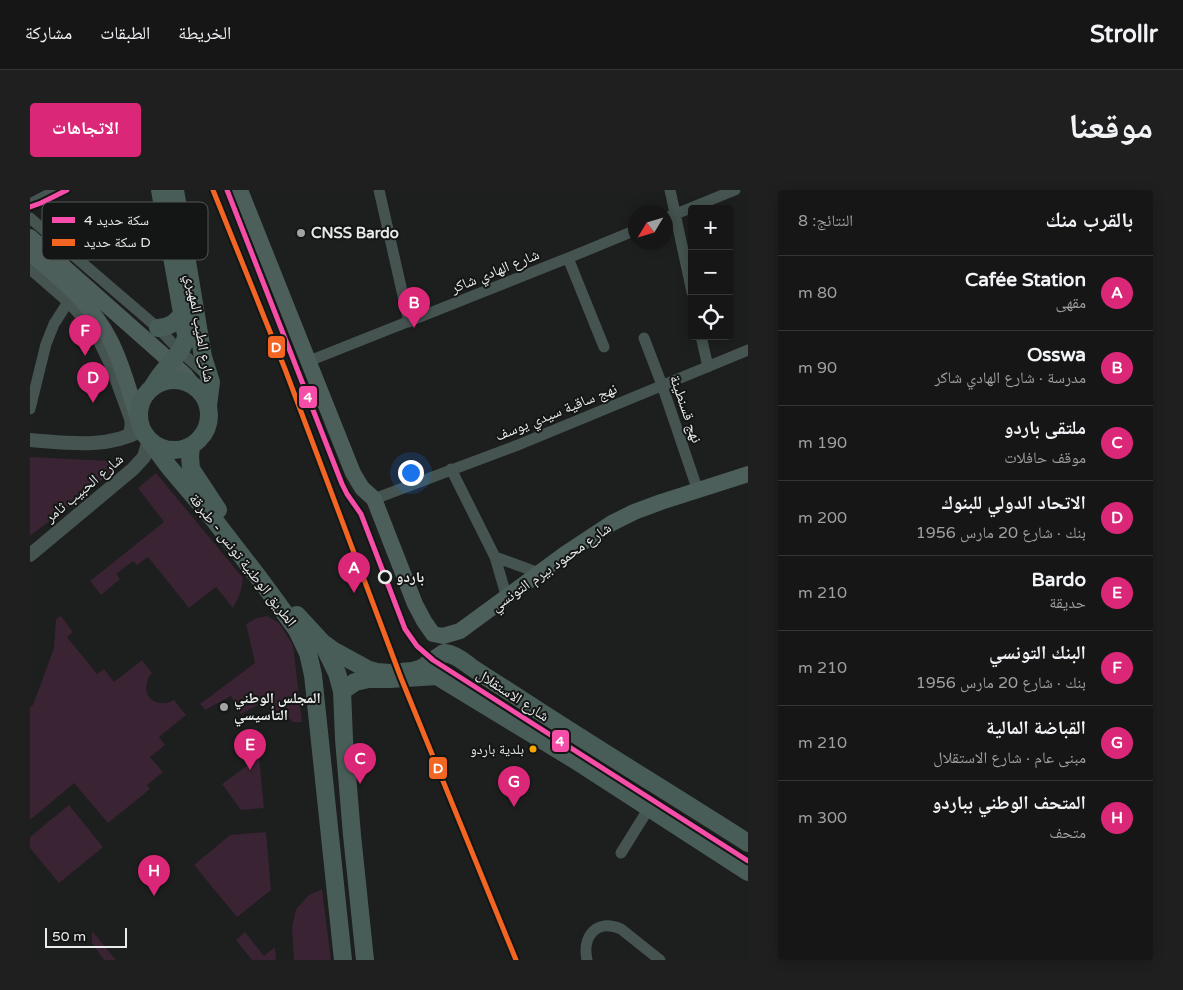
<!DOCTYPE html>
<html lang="ar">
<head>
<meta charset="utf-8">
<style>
	body { margin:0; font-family:"Varela Round","Noto Naskh Arabic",sans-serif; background:#1f1f1f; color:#f1f3f6; direction:rtl }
	.controls { position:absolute; right:15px; top:15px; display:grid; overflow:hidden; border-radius:5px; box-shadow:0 2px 12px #0003 }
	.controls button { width:45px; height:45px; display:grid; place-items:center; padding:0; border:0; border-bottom:1px solid #353535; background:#161616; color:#f1f3f6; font:25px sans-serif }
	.compass { position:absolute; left:598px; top:15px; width:45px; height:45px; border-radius:50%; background:#161616; box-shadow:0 2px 12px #0003; rotate:232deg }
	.scale { position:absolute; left:15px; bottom:12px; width:82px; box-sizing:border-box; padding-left:5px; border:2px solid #e9ebea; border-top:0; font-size:14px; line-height:18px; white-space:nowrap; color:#e9ebea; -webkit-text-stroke:4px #131615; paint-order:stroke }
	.you { position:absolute; left:380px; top:282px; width:18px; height:18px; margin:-12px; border:4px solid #fff; border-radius:50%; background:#1a73e8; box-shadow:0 0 0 8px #1a73e833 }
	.badge { display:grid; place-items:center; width:32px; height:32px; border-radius:50%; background:#db2777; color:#fff; font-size:16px; font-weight:700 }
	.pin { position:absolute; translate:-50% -41px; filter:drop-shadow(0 1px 2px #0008) }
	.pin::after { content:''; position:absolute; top:26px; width:18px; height:15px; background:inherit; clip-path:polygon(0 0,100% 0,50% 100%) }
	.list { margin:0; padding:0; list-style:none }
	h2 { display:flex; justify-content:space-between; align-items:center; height:65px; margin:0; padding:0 20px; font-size:21px }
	h2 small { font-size:16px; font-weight:400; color:#9e9fa1 }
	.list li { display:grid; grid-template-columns:32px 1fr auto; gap:15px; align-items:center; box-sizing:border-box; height:75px; padding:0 20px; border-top:1px solid #353535 }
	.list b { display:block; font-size:19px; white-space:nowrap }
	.list p { margin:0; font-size:16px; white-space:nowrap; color:#9e9fa1 }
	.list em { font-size:16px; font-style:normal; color:#9e9fa1 }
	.icon { flex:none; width:28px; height:28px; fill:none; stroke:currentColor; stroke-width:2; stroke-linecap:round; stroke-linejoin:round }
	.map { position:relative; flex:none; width:718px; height:770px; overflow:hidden; direction:ltr; border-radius:5px }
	header { display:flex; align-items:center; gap:30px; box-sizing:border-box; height:70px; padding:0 25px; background:#161616; border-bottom:1px solid #353535 }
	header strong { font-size:24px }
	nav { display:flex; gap:28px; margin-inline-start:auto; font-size:18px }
	.intro { display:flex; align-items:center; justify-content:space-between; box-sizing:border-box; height:120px; padding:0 30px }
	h1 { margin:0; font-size:35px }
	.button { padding:12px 22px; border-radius:5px; background:#db2777; color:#fff; font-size:18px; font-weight:700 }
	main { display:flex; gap:30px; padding:0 30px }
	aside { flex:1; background:#161616; border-radius:5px; box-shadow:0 2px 12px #0003 }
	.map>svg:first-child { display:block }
	.green { fill:#3a2333 }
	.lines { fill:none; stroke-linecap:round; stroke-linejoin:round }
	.minor { stroke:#455450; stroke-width:11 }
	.tertiary { stroke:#455450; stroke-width:14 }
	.secondary { stroke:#4c5f5a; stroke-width:16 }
	.primary { stroke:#495d58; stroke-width:18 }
	.rail-1-casing { stroke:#131615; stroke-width:9 }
	.rail-2-casing { stroke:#131615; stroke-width:9 }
	.rail-1 { stroke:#f54da8; stroke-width:5 }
	.rail-2 { stroke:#f26522; stroke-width:5 }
	.poi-dot { fill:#a2a3a3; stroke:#131615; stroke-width:2 }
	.stop-dot { fill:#131615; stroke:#e9ebea; stroke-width:2.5 }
	.bus-dot { fill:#f7a600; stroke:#131615; stroke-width:2 }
	.labels { text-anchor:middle; stroke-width:4; stroke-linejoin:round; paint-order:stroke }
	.bus-label { font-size:14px; fill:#e9ebea; stroke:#131615; text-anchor:end }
	.poi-label { font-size:15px; font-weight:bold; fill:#e9ebea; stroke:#131615; text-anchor:start }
	.street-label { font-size:15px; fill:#e9ebea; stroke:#131615 }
	.stop-label { font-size:15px; font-weight:bold; fill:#e9ebea; stroke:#131615; text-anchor:start }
	.key { fill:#131615; stroke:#535655; stroke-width:1 }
	.key-label { font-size:14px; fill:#e9ebea }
	.line-badge { stroke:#131615; stroke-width:2 }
	.badge-label { font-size:14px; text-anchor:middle; font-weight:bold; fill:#fff }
</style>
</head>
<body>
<header>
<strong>Strollr</strong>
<nav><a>الخريطة</a><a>الطبقات</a><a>مشاركة</a></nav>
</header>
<div class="intro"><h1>موقعنا</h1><a class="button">الاتجاهات</a></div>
<main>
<aside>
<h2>بالقرب منك<small>النتائج: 8</small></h2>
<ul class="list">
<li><span class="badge">A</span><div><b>Cafée Station</b><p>مقهى</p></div><em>80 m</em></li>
<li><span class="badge">B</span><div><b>Osswa</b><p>مدرسة · شارع الهادي شاكر</p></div><em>90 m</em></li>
<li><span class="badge">C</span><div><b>ملتقى باردو</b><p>موقف حافلات</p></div><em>190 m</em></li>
<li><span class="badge">D</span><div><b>الاتحاد الدولي للبنوك</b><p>بنك · شارع 20 مارس 1956</p></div><em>200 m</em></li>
<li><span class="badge">E</span><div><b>Bardo</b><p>حديقة</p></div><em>210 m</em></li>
<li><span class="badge">F</span><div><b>البنك التونسي</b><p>بنك · شارع 20 مارس 1956</p></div><em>210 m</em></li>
<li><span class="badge">G</span><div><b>القباضة المالية</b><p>مبنى عام · شارع الاستقلال</p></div><em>210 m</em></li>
<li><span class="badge">H</span><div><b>المتحف الوطني بباردو</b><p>متحف</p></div><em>300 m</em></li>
</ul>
</aside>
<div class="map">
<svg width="718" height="770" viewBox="0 0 718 770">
	<rect width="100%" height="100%" fill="#1d1e1e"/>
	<!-- green -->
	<path class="green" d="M0,267l80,4 3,10 -83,65z
		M126,283l87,105c-1,11 -4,20 -10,30l-17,-21 -27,21 -41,-51 -11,8 -4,-4 -17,13 4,5 -19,16 -11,-14 74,-59 -26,-34z
		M31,426l12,16 -6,5 30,37 7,-5 10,13 28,-22 10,13c-15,18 1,38 22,27l12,15 -27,22 6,8 -15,12 13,15 -16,13 3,4 -42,34 -34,-40 -44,37v-113l3,-2 21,-57 2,-29z
		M237,426l12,7 14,22 9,77h-9c-6,-7 -10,-9 -19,-9l-7,-13 -26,14 -10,-18 -26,14 -5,-6 55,-41 -9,-39 11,-6z
		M229,567l5,51 -23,2 -19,-26z
		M39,615l34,42 -44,36 -29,-35v-11z
		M236,642l5,58 -34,27 -43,-52 36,-30z
		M292,699l9,71h-37l-2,-33 4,-18 13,-14z
		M62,741l24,29h-12l-12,-17z
		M215,742l19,24 11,-9 1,13h-24l-16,-20z"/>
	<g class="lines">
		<!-- minor -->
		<path class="minor" d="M349,0l30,132
			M640,0l22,102
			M0,14l27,-14
			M0,28l128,110 22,23 28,25
			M636,28l69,-28
			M538,68l36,89
			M0,79l38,33 18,20 11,16 13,27 20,55v6l-2,11
			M671,146l7,31
			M614,148l18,47 36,106
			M279,171l259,-103 68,-28
			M0,219l16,-65 8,-20 14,-22
			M421,279l44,88 12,41
			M344,309l144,-54 230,-95
			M465,367l44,16
			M591,663l28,-45
			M557,770c-5,-23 9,-42 34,-31l39,31"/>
		<!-- tertiary -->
		<path class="tertiary" d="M0,250c38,3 77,9 112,-10
			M0,365l103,-86 11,-12 5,-17"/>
		<!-- secondary -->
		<path class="secondary" d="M210,0l113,283 9,15 12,11 41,105 9,17 9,13 10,2 17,-5 105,-77 47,-31 22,-11 27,-10 87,-28
			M0,47l141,125 14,13 7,9
			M0,63c30,26 62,51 80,87 14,27 20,56 30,84"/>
		<!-- primary -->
		<path class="primary" d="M145,0l28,167 8,25 -3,24
			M128,138c11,-1 21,-6 25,-17
			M109 225a35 35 0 1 1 70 0a35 35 0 1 1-70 0Z
			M123,196c3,-4 5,-9 9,-13 9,-12 23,-23 24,-38l-26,-145
			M119,250l20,27 46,54 47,61 35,48 11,23 5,22 30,285
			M161,256l-1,10 1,13 27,41
			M267,425l25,27 15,31 5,18 2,48 8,96 13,125
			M293,453l11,8 33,18 10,3 12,1 23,-2 10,-3 22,-15c13,1 22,11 33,18 15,10 30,19 45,29 75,49 151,95 226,143
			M312,501l13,-9 14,-3h21l47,-3 138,84 173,112"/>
		<!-- rail-1 casing -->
		<g class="rail-1-casing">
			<path id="rail-1" d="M197,0l115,294 5,10 14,20 44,115 12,17 16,14 315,201
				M0,17l11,-4 26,-13"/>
		</g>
		<!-- rail-2 casing -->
		<g class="rail-2-casing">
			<path id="rail-2" d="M183,0l72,179 116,309 115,282"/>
		</g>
		<!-- rail-1 -->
		<use href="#rail-1" class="rail-1"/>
		<!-- rail-2 -->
		<use href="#rail-2" class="rail-2"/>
	</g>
	<!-- markers -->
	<g class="poi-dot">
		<circle cx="271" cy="43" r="5"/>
		<circle cx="194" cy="517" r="5"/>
	</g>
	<circle class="stop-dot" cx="355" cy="387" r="6"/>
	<circle class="bus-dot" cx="503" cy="559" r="4.5"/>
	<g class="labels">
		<!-- bus labels -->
		<g class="bus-label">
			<text x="494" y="564">بلدية باردو</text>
		</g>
		<!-- poi labels -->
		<g class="poi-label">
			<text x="281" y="48">CNSS Bardo</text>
			<text x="204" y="513">المجلس الوطني<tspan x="204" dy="17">التأسيسي</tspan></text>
		</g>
		<!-- street labels -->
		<g class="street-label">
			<text transform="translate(465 81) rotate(-22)" y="5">شارع الهادي شاكر</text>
			<text transform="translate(170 138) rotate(80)" y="5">شارع الطيب المهيري</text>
			<text transform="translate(656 219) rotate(71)" y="5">نهج قسنطينة</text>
			<text transform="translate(526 222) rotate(-22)" y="5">نهج ساقية سيدي يوسف</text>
			<text transform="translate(54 298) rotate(-40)" y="5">شارع الحبيب ثامر</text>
			<text transform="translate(213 370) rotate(52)" y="5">الطريق الوطنية تونس - طبرقة</text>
			<text transform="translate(521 377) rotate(-35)" y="5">شارع محمود بيرم التونسي</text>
			<text transform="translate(483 505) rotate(33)" y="5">شارع الاستقلال</text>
		</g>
		<!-- stop labels -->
		<g class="stop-label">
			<text x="366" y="392">باردو</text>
		</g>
	</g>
	<!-- legend -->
	<rect x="12" y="12" width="166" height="58" rx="8" class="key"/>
	<rect x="22" y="27" width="23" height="6" fill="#f54da8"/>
	<rect x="22" y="49" width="23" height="7" fill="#f26522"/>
	<g class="key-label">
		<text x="54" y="35">سكة حديد 4</text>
		<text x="54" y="57">سكة حديد D</text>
	</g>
	<g class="line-badge">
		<rect x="237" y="145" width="19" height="24" rx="5" fill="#f26522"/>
		<rect x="268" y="195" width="20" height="24" rx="5" fill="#f54da8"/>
		<rect x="521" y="539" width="19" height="24" rx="5" fill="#f54da8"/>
		<rect x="398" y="566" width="20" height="24" rx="5" fill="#f26522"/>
	</g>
	<g class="badge-label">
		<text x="246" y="162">D</text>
		<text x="278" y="212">4</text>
		<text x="530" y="556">4</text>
		<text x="408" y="583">D</text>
	</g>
</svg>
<div class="controls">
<button>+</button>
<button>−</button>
<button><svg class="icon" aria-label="locate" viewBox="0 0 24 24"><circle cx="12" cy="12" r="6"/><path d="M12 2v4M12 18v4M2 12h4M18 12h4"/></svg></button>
</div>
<svg class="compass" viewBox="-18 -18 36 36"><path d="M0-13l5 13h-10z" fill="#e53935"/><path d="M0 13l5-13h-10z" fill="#9e9fa1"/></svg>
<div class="scale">50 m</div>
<div class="you"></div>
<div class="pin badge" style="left:324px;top:403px">A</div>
<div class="pin badge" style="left:384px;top:138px">B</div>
<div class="pin badge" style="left:330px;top:594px">C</div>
<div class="pin badge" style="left:63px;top:213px">D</div>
<div class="pin badge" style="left:220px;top:580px">E</div>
<div class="pin badge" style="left:55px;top:166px">F</div>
<div class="pin badge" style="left:484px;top:617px">G</div>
<div class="pin badge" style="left:124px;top:706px">H</div>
</div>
</main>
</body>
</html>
